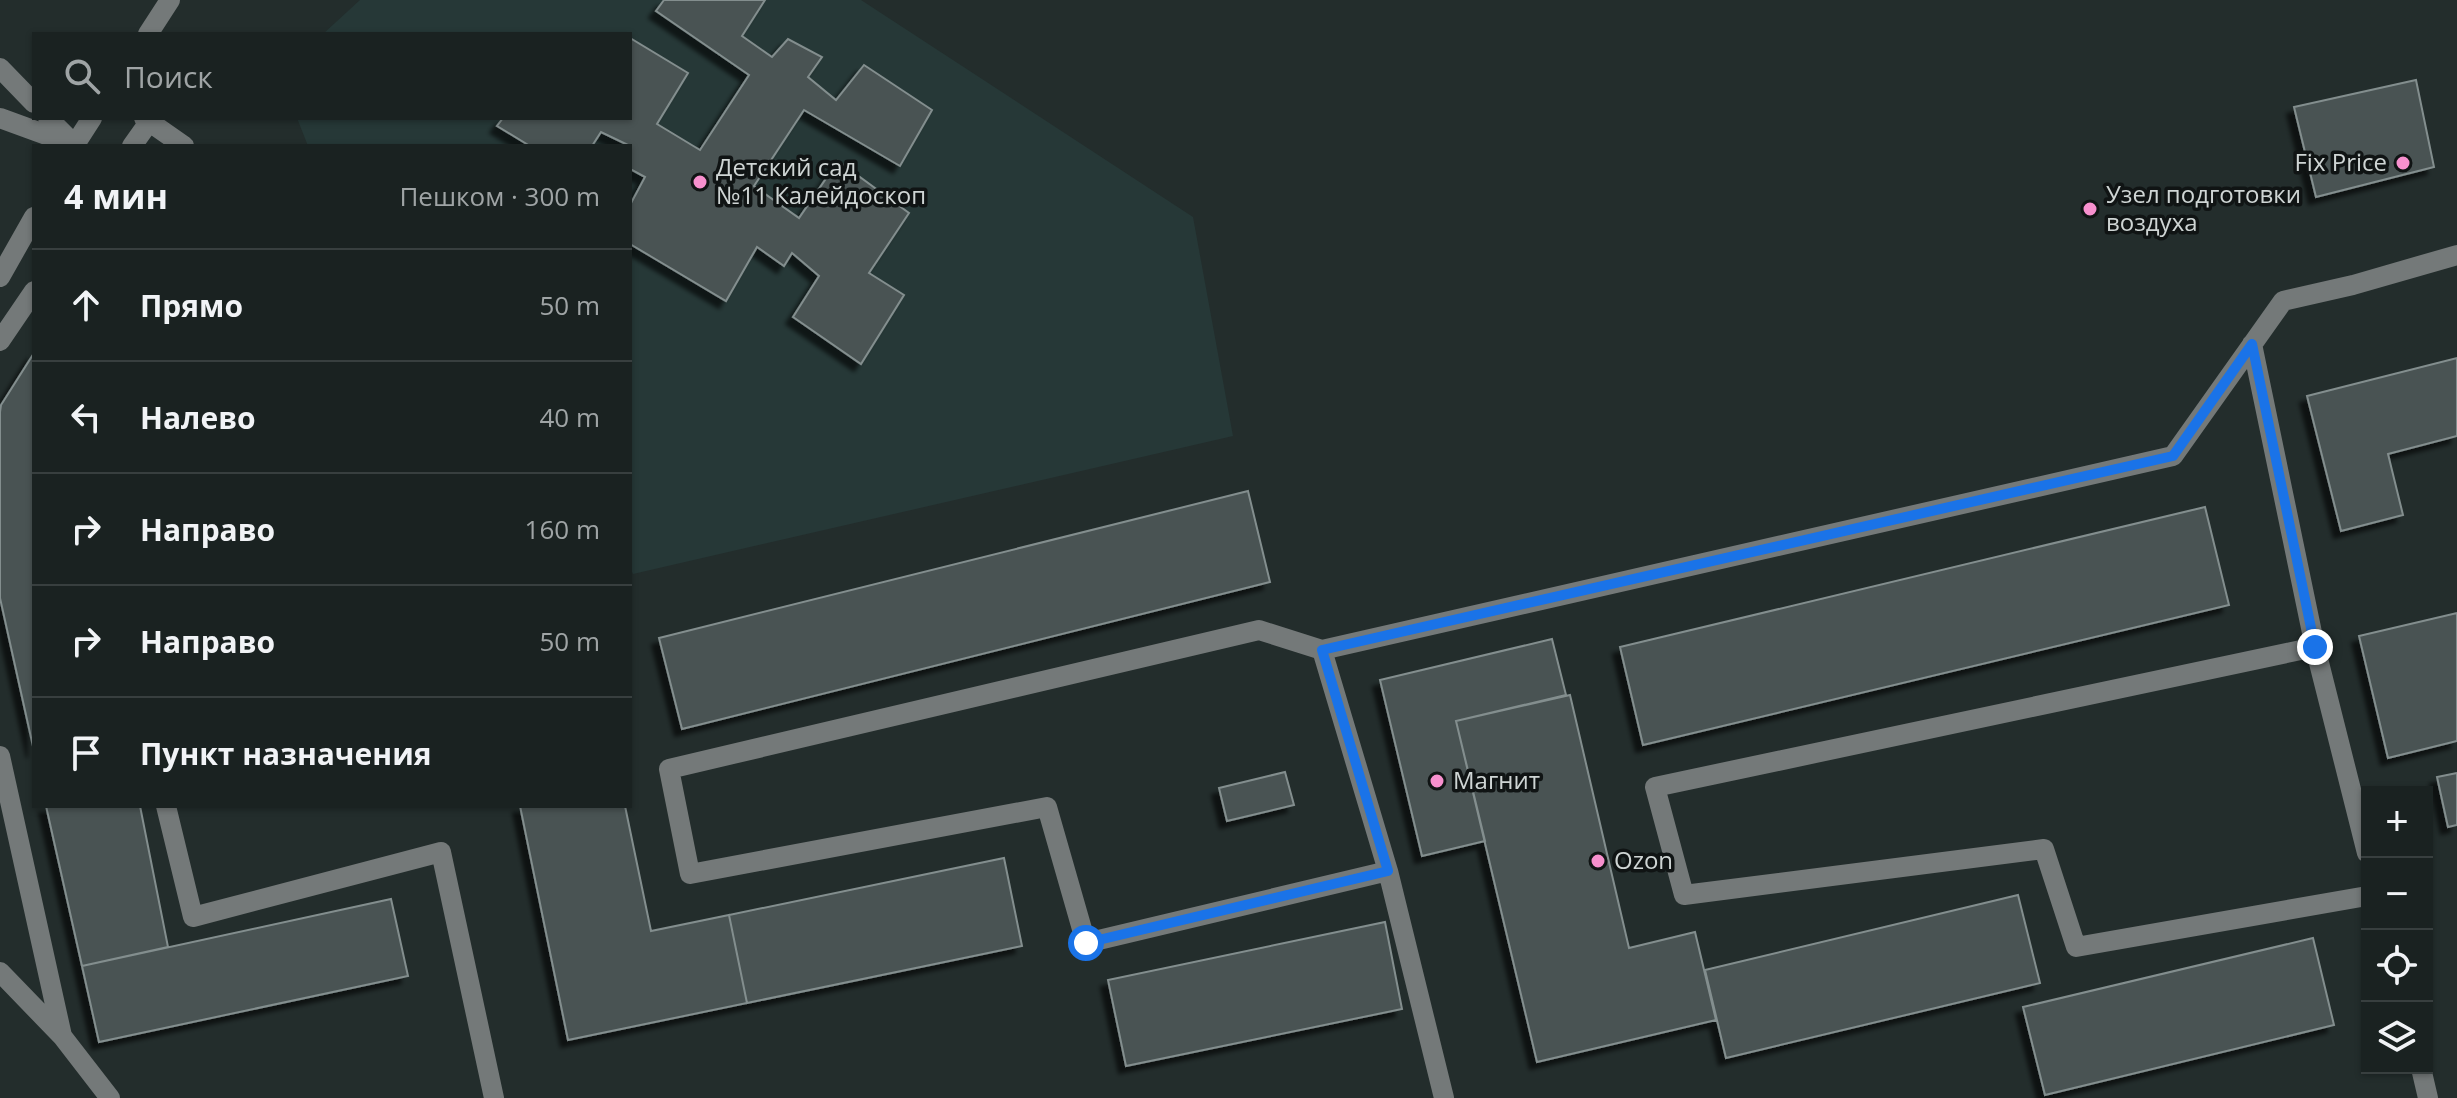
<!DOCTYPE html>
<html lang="ru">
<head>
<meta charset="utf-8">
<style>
	body { margin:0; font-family:"Open Sans",sans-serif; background:#272f2e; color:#f1f3f6 }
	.controls { position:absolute; right:24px; bottom:24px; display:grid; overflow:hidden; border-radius:0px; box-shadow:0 2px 6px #0004 }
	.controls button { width:72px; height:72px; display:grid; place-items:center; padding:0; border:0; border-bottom:2px solid #383f3f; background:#1a2221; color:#f1f3f6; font:40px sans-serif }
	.stop { position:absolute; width:24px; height:24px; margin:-18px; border:6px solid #1a73e8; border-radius:50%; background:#fff }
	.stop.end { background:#1a73e8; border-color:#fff; box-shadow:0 2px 8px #0008 }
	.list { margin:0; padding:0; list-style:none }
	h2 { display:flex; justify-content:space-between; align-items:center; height:104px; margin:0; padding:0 32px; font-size:34px }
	h2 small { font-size:26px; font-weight:400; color:#9fa4a5 }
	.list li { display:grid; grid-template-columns:52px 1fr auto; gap:24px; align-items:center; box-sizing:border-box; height:112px; padding:0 32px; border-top:2px solid #383f3f }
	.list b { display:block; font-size:30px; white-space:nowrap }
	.list em { font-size:26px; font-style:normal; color:#9fa4a5 }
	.icon { flex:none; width:44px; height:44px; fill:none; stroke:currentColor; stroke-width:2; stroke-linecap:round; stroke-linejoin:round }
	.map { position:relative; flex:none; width:2457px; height:1098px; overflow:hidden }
	.search { position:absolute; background:#1a2221; box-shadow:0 2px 6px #0004; left:32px; top:32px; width:600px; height:88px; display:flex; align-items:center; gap:20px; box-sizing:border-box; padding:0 28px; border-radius:0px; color:#9fa4a5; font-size:30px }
	.panel { position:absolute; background:#1a2221; box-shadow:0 2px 6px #0004; left:32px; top:144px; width:600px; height:664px; border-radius:0px }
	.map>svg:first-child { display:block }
	.built { fill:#263837 }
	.building { fill:#495353; stroke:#838e8e; stroke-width:2; filter:url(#shadow) }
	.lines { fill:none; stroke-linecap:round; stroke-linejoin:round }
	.minor { stroke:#747979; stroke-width:20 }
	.route { stroke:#1a73e8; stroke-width:10 }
	.poi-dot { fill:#f790ce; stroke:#101414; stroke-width:3 }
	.labels { text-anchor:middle; stroke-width:7; stroke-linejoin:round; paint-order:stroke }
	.poi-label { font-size:24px; fill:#cfd5d4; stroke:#101414; text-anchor:start }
</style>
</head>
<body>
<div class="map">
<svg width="2457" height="1098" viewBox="0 0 2457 1098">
	<defs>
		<filter id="shadow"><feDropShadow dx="-7" dy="7" stdDeviation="2" flood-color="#0009"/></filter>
	</defs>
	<rect width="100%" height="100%" fill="#232d2c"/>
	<!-- built -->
	<path class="built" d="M360,0h501l332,217 40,219 -600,138 -3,-6v-422h-322l-11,-28h333v-84h-307z"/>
	<!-- building -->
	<path class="building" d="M664,0h101l-23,36 30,21 16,-18 34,18 -14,20 28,23 28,-35 68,45 -32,56 -96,-56 -50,76 45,32 39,-57 71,52 -40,60 35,22 -43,69 -68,-47 26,-41 -27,-23 -8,13 -27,-19 -31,54 -96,-57v-39l15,-28 -15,-8v-23l-29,-14 -9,14h-62l-33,-20 6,-8h127v-80l58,35 -31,51 43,26 49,-75 -93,-64z
		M2416,80l18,87 -118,30 -22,-90z
		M34,353v398l-34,-153v-186l1,-7z
		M2457,358v78l-69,18 15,61 -62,16 -34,-135z
		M1248,491l22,91 -588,147 -23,-91z
		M2205,507l24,98 -586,140 -23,-98z
		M2457,613v128l-69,17 -29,-122z
		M1552,639l14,56 -110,26 29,120 -63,15 -42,-176z
		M1570,695l59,253 66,-16 21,88 -179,42 -81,-341z
		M1285,772l9,33 -67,16 -8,-33z
		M2457,773v52l-9,2 -11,-50z
		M46,806h94l28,141 -86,19z
		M520,806h105l26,125 78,-16 18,88 -179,37z
		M1004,858l18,88 -275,57 -18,-88z
		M2018,895l22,88 -314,75 -21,-88z
		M391,899l17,77 -309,66 -17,-76z
		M1385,922l17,87 -276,57 -18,-86z
		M2313,938l21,87 -289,70 -22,-88z"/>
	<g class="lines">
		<!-- minor -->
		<path class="minor" d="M148,34l22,-34
			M0,68l34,35
			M0,118l74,27
			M48,118l24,24
			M144,118l40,28
			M74,146l18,-28
			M132,146l17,-24
			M0,277l34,-60
			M0,341l34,-50
			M2252,344l63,303 52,206
			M2315,647l-660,140 29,108 360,-46 32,98 291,-51
			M1322,650l66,221 56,227
			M0,756l62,280
			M166,806l27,111 248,-65 53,246
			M1388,871l-302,72 -39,-136 -357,67 -21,-105 590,-139 63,20 851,-194 110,-155 70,-16 104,-30
			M0,972l62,64 48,62
			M2421,1068l7,30"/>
	</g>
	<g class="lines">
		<!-- route -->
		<path class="route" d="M1086,943l302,-72 -66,-221 851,-194 79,-112 63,303"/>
	</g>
	<!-- markers -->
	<g class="poi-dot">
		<circle cx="2403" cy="163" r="8"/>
		<circle cx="700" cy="182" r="8"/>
		<circle cx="2090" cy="209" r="8"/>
		<circle cx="1437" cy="781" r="8"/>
		<circle cx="1598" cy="861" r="8"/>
	</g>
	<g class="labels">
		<!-- poi labels -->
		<g class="poi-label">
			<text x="2387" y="171" text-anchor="end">Fix Price</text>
			<text x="716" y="176">Детский сад<tspan x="716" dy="28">№11 Калейдоскоп</tspan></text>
			<text x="2106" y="203">Узел подготовки<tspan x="2106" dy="28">воздуха</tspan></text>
			<text x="1453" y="789">Магнит</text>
			<text x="1614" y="869">Ozon</text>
		</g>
	</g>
</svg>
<div class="controls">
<button>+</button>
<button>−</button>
<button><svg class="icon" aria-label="locate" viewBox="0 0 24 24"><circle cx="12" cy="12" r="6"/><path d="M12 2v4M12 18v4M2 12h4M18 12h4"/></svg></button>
<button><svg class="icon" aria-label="layers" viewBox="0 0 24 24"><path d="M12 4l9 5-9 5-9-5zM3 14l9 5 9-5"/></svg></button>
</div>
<div class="stop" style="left:1086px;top:943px"></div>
<div class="stop end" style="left:2315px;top:647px"></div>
<div class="search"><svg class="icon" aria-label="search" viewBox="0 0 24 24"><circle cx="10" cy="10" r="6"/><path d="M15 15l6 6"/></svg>Поиск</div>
<section class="panel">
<h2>4 мин<small>Пешком · 300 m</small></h2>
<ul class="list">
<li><svg class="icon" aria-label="ahead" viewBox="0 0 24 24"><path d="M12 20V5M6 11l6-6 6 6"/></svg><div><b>Прямо</b></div><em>50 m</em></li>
<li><svg class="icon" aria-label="left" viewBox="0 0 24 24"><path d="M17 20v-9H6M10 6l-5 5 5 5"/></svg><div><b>Налево</b></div><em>40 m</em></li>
<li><svg class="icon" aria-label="right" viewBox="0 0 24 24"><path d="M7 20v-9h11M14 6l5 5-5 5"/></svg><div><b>Направо</b></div><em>160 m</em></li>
<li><svg class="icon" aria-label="right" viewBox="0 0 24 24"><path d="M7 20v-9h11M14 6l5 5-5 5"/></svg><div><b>Направо</b></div><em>50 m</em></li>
<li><svg class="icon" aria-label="arrive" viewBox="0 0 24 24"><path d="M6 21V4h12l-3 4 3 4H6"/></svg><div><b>Пункт назначения</b></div></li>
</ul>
</section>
</div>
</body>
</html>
